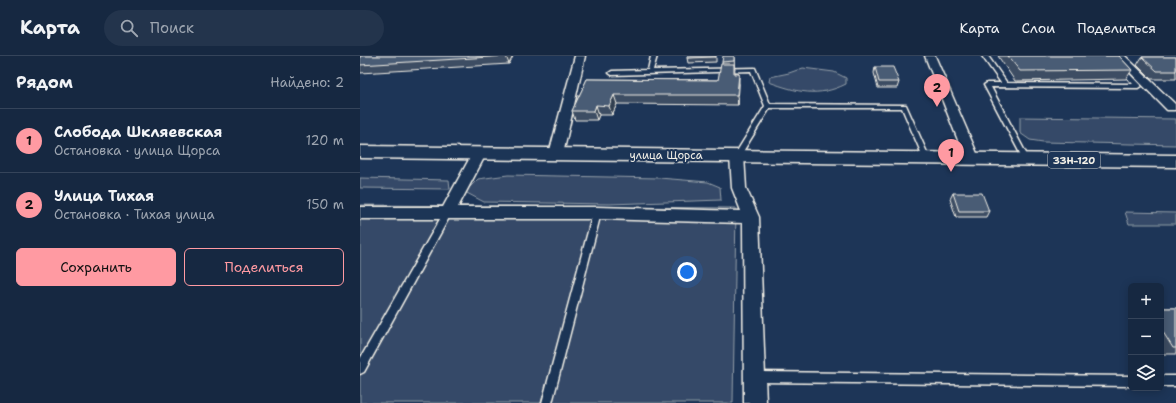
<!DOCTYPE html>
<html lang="ru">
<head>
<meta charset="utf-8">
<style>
	body { margin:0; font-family:"Shantell Sans",sans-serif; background:#23344c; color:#f1f3f6 }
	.controls { position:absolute; right:12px; bottom:12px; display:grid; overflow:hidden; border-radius:6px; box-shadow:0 2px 10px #0003 }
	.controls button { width:36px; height:36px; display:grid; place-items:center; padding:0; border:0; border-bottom:1px solid #35445a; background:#162841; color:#f1f3f6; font:20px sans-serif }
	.you { position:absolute; left:327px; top:216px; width:14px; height:14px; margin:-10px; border:3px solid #fff; border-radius:50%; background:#1a73e8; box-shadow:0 0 0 6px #1a73e833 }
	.badge { display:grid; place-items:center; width:26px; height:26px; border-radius:50%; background:#ff9aa2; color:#111; font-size:13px; font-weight:700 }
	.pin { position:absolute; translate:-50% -33px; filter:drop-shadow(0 1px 2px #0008) }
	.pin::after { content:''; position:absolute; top:21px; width:14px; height:12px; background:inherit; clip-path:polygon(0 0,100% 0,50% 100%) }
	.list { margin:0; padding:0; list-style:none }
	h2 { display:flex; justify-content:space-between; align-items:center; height:52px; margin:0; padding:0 16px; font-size:17px }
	h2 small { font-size:13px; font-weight:400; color:#9ea6b1 }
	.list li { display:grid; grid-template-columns:26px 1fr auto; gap:12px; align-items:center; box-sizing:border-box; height:64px; padding:0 16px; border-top:1px solid #35445a }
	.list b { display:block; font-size:15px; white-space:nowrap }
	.list p { margin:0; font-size:13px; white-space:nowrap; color:#9ea6b1 }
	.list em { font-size:13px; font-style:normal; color:#9ea6b1 }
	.actions { display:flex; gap:8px; padding:12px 16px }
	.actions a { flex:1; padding:9px 0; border:1px solid #ff9aa2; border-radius:6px; text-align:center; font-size:14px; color:#ff9aa2 }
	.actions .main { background:#ff9aa2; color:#111 }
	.icon { flex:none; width:22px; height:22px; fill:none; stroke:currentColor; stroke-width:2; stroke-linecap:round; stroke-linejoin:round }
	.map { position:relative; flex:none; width:816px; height:347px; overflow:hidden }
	header { display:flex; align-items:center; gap:24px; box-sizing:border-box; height:56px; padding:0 20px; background:#162841; border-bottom:1px solid #35445a }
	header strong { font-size:19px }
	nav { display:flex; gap:22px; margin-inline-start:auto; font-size:14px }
	.search { width:280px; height:36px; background:#23344c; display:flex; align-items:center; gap:10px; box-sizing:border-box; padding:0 14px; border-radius:22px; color:#9ea6b1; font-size:15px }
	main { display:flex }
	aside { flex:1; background:#162841 }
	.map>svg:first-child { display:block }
	.green { fill:#354a67; stroke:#949ea8 }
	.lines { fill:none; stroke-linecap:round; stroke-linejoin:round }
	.lane-casing { stroke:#f4f1e8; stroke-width:3 }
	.street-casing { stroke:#f4f1e8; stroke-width:3 }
	.primary-casing { stroke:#f4f1e8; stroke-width:3 }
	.lane { fill:#1d3557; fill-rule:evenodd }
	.street { fill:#1d3557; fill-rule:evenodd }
	.primary { fill:#1d3557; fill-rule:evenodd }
	.wall { fill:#3e4e64; stroke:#f4f1e8 }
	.shaded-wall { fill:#324051; stroke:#f4f1e8 }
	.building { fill:#485b74; stroke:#f4f1e8 }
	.labels { text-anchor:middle; stroke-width:4; stroke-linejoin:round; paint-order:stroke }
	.shield { fill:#1d3557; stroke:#b4b9bc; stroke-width:1 }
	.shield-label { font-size:10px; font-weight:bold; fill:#f4f1e8 }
	.street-label { font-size:11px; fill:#f4f1e8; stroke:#1d3557 }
</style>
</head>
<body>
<header>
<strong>Карта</strong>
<div class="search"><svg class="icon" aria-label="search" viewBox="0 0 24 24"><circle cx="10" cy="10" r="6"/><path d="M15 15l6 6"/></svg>Поиск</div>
<nav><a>Карта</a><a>Слои</a><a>Поделиться</a></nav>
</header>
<main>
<aside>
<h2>Рядом<small>Найдено: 2</small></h2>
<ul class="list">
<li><span class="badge">1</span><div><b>Слобода Шкляевская</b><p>Остановка · улица Щорса</p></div><em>120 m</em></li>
<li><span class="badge">2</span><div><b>Улица Тихая</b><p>Остановка · Тихая улица</p></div><em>150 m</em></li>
</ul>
<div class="actions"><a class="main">Сохранить</a><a>Поделиться</a></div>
</aside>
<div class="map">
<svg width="816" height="347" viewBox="0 0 816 347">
	<rect width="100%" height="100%" fill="#1d3557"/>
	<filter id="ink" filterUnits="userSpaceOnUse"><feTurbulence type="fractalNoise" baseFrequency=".025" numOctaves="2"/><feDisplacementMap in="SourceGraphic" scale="8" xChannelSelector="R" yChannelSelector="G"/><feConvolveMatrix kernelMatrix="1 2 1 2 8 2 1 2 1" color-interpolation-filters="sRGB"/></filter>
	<g filter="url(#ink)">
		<!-- green -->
		<path class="green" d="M443,12l31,4 12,6v6c-28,14 -49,8 -77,-2l1,-5 19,-4z
			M660,61l156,2v26l-133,-3 -13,-2 -10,-7z
			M148,119l151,3 49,4 12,5 1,13 -111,4 -126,-2 -19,-10 13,-13z
			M0,122l89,2 1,9 -90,-1z
			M0,149l376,3 -3,195h-373z
			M765,156l51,1v11h-47z"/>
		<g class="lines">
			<!-- lane casing -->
			<g class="lane-casing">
				<path id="lane" d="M291,0h6l-4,14 102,-2 15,36 136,1 23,52 -3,2 -3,-2 -21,-49h-132l-31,50h-4l-1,-2 31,-50 -14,-35 -139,4 -3,-2 3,-2 36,-1z
					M622,0h6l19,27 126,1 -27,-28h6l29,30 -3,2 -147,-1 38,72 -3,2 -3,-2 -39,-74 3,-2h14z
					M237,154l4,3 -49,190h-10l51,-190z
					M87,155l4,3 -87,158 -4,2v-15l84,-147z
					M395,316l376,4v10l-376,-4 -4,-1 -1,-4 1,-4z
					M801,320h15v10h-15z"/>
			</g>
			<!-- street casing -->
			<g class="street-casing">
				<path id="street" d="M215,0h10l-22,98 -2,3 -5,1 -5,-1 -2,-3z
					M565,0h10l44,102 -2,3 -5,2 -5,-2 -2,-3z
					M754,0h11l50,48v6h-8z
					M119,94l5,1 2,3 -28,53h139l144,4 -9,-23 -2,-32 2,-3 5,-2 5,2 2,3 2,32 13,29 7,186h-22l-1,-180 -146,-4h-237v-12h83l29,-53 2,-3z"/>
			</g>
			<!-- primary casing -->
			<g class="primary-casing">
				<path id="primary" d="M0,90l816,9v12l-816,-9z"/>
			</g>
			<!-- lane -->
			<use href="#lane" class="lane"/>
			<!-- street -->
			<use href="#street" class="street"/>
			<!-- primary -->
			<use href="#primary" class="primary"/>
		</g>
		<!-- wall -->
		<path class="wall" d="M0,0h153l-4,8 -149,9z
			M356,0v6l-28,1 -1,-5z
			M374,0l1,18 4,10 -1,21 -121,-1 -5,11h-13l-2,5h-22l-3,-9 15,-32 131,1 4,-16v-2z
			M638,0h121l13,14 -6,9 -111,2z
			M782,1h34v22h-25l-14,-14z
			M515,11l24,15 -2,6h-19l-4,-15z
			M593,137l36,18 -3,6h-30l-6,-18z
			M801,252h15v46h-14l-1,-2z"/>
		<!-- shaded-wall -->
		<path class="shaded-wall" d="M146,0h7l-4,8z
			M379,18v10l-1,21 -1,-10z
			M254,39l3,9 -5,11 -3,-9z
			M236,49l3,10 -2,5 -3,-9z"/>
		<!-- building -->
		<path class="building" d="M0,0h146l-146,9z
			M327,0h29v1l-29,1z
			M363,0h11v5l-12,1z
			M648,0h111l13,14 -112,1z
			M782,1h34v14h-19z
			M361,8h13v10h5l-2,21h-123l-5,11 -13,-1 -2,6h-22l15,-32 131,1z
			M515,11h18l6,15h-20z
			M593,137h29l7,18h-30z
			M801,252h15v40h-3l-12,-19z"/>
	</g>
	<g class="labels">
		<!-- shield labels -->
		<rect class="shield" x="688" y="96" width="52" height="16" rx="3"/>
		<g class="shield-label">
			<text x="714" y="108">33Н-120</text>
		</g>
		<!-- street labels -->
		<g class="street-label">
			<text x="306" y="103">улица Щорса</text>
		</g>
	</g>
</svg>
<div class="controls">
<button>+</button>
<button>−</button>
<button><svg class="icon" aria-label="layers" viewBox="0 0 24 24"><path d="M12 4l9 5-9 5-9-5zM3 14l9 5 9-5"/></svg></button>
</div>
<div class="you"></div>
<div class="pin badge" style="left:591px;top:116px">1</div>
<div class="pin badge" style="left:577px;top:51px">2</div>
</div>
</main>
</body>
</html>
